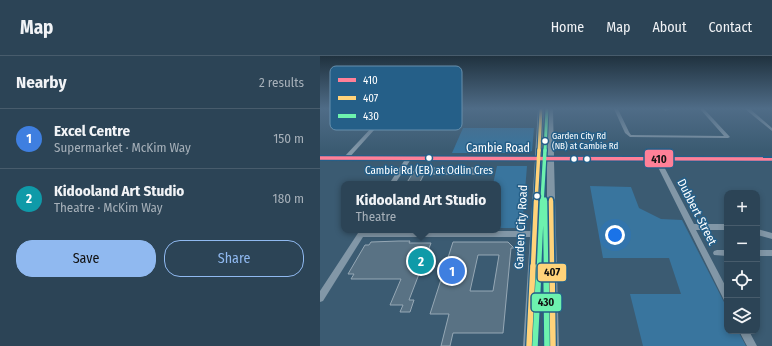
<!DOCTYPE html>
<html lang="en">
<head>
<meta charset="utf-8">
<style>
	body { margin:0; font-family:"Fira Sans Condensed",sans-serif; background:#384e60; color:#f1f3f6 }
	.controls { position:absolute; right:12px; bottom:12px; display:grid; overflow:hidden; border-radius:8px; box-shadow:0 2px 6px #0003 }
	.controls button { width:36px; height:36px; display:grid; place-items:center; padding:0; border:0; border-bottom:1px solid #485c6c; background:#2c4456; color:#f1f3f6; font:20px sans-serif }
	.you { position:absolute; left:295px; top:179px; width:14px; height:14px; margin:-10px; border:3px solid #fff; border-radius:50%; background:#1a73e8; box-shadow:0 0 0 6px #1a73e833 }
	.badge { display:grid; place-items:center; width:26px; height:26px; border-radius:50%; background:#90b9f0; color:#fff; font-size:13px; font-weight:700 }
	.pin { position:absolute; translate:-50% -50%; border:2px solid #fff; box-shadow:0 1px 4px #0006 }
	.popup { position:absolute; left:21px; top:125px; width:160px; height:52px; box-sizing:border-box; display:grid; place-content:center; border-radius:8px; background:#2c4456; filter:drop-shadow(0 1px 3px #0005); font-size:13px; white-space:nowrap; color:#a6b0b9 }
	.popup b { font-size:15px; color:#f1f3f6 }
	.popup::after { content:''; position:absolute; left:50%; top:100%; margin-left:-8px; border:8px solid transparent; border-top-color:#2c4456 }
	.list { margin:0; padding:0; list-style:none }
	h2 { display:flex; justify-content:space-between; align-items:center; height:52px; margin:0; padding:0 16px; font-size:17px }
	h2 small { font-size:13px; font-weight:400; color:#a6b0b9 }
	.list li { display:grid; grid-template-columns:26px 1fr auto; gap:12px; align-items:center; box-sizing:border-box; height:60px; padding:0 16px; border-top:1px solid #485c6c }
	.list b { display:block; font-size:15px; white-space:nowrap }
	.list p { margin:0; font-size:13px; white-space:nowrap; color:#a6b0b9 }
	.list em { font-size:13px; font-style:normal; color:#a6b0b9 }
	.actions { display:flex; gap:8px; padding:12px 16px }
	.actions a { flex:1; padding:9px 0; border:1px solid #90b9f0; border-radius:16px; text-align:center; font-size:14px; color:#90b9f0 }
	.actions .main { background:#90b9f0; color:#111 }
	.icon { flex:none; width:22px; height:22px; fill:none; stroke:currentColor; stroke-width:2; stroke-linecap:round; stroke-linejoin:round }
	.map { position:relative; flex:none; width:452px; height:290px; overflow:hidden }
	header { display:flex; align-items:center; gap:24px; box-sizing:border-box; height:56px; padding:0 20px; background:#2c4456; border-bottom:1px solid #485c6c }
	header strong { font-size:19px }
	nav { display:flex; gap:22px; margin-inline-start:auto; font-size:14px }
	main { display:flex }
	aside { flex:1; background:#2c4456 }
	.map>svg:first-child { display:block }
	.green { fill:#39759e }
	.building { fill:#597284; stroke:#96a8b5; fill-rule:evenodd }
	.lines { fill:none; stroke-linecap:round; stroke-linejoin:round }
	.minor { fill:#8297a7; fill-rule:evenodd }
	.major { fill:#8196a5; fill-rule:evenodd }
	.bus-1-casing { stroke:#255f88; stroke-width:6 }
	.bus-2-far3-casing { stroke:#255f88; stroke-width:5 }
	.bus-2-far2-casing { stroke:#255f88; stroke-width:6 }
	.bus-2-far1-casing { stroke:#255f88; stroke-width:8 }
	.bus-2-casing { stroke:#255f88; stroke-width:8 }
	.bus-3-far3-casing { stroke:#255f88; stroke-width:5 }
	.bus-3-far2-casing { stroke:#255f88; stroke-width:6 }
	.bus-3-far1-casing { stroke:#255f88; stroke-width:8 }
	.bus-3-casing { stroke:#255f88; stroke-width:8 }
	.bus-1 { stroke:#ff8098; stroke-width:3.5 }
	.bus-2-far3 { stroke:#ffd37a; stroke-width:3 }
	.bus-2-far2 { stroke:#ffd37a; stroke-width:3.5 }
	.bus-2-far1 { stroke:#ffd37a; stroke-width:4.5 }
	.bus-2 { stroke:#ffd37a; stroke-width:5.5 }
	.bus-3-far3 { stroke:#6df2ae; stroke-width:3 }
	.bus-3-far2 { stroke:#6df2ae; stroke-width:3.5 }
	.bus-3-far1 { stroke:#6df2ae; stroke-width:4.5 }
	.bus-3 { stroke:#6df2ae; stroke-width:5.5 }
	.bus-dot { fill:#fff; stroke:#255f88; stroke-width:1.5 }
	.labels { text-anchor:middle; stroke-width:3; stroke-linejoin:round; paint-order:stroke }
	.far-bus-label { font-size:9px; fill:#fff; stroke:#255f88; text-anchor:start }
	.bus-label { font-size:11px; fill:#fff; stroke:#255f88 }
	.street-label { font-size:12px; fill:#fff; stroke:#255f88 }
	.key { fill:#255f88; stroke:#668fac; stroke-width:1 }
	.key-label { font-size:11px; fill:#fff }
	.line-badge { stroke:#255f88; stroke-width:1.5 }
	.pale-badge-label { font-size:11px; text-anchor:middle; font-weight:bold; fill:#111 }
</style>
</head>
<body>
<header>
<strong>Map</strong>
<nav><a>Home</a><a>Map</a><a>About</a><a>Contact</a></nav>
</header>
<main>
<aside>
<h2>Nearby<small>2 results</small></h2>
<ul class="list">
<li><span class="badge" style="background:#3f7fe0">1</span><div><b>Excel Centre</b><p>Supermarket · McKim Way</p></div><em>150 m</em></li>
<li><span class="badge" style="background:#0f9aa8">2</span><div><b>Kidooland Art Studio</b><p>Theatre · McKim Way</p></div><em>180 m</em></li>
</ul>
<div class="actions"><a class="main">Save</a><a>Share</a></div>
</aside>
<div class="map">
<svg width="452" height="290" viewBox="0 0 452 290">
	<rect width="100%" height="100%" fill="#3b5b72"/>
	<!-- green -->
	<path class="green" d="M143,72h71l-2,23 -7,2h-73z
		M177,110h30l-5,62h-24v-44h-5z
		M270,130l41,1 8,21 22,11 21,1 45,88v23h11l8,15h-103l-13,-52h51l-12,-36h-66z"/>
	<!-- building -->
	<path class="building" d="M96,112h70l-2,6h-60l-5,10h-13z
		M79,185h11l-1,2h22l-22,57h5l-4,12h-10l3,-7h-13l11,-26h-50l3,-5h-6l17,-29h4l2,-3z
		M133,186h55l6,6h-3l-8,85h-50l-3,13h-9l8,-32h-19zM158,199h21l-6,36h-23z"/>
	<g class="lines">
		<!-- minor -->
		<path class="minor" d="M69,53h4l-45,50h-4v-2z
			M294,53h4l11,23 2,3 93,1 -24,-27h4l26,28 -2,1 -98,-1 -5,-4z
			M344,53h7l-6,2z
			M425,53h5l22,19v3z
			M88,101l3,2 -16,25h-6l17,-26z
			M337,101l3,2 34,65h33v6h-31l31,59v12l-3,-1 -70,-141z
			M437,173l15,4v6l-15,-4z
			M40,174h4l1,1h169l2,1 1,2 -1,2 -2,1h-171l-40,64 -3,1v-11z
			M397,194h10v6l-13,-1 -1,-2 1,-2z
			M437,194h15v6h-15z
			M419,275h10l8,15h-10z"/>
		<!-- major -->
		<path class="major" d="M218,53h6l-2,47h5v-47h6l1,48h218v4h-218l5,185h-12v-185l-5,-1 -7,186h-12l12,-186h-215v-4h215z"/>
		<!-- bus-1 casing -->
		<g class="bus-1-casing">
			<path id="bus-1" d="M0,102l452,1"/>
		</g>
		<!-- bus-2-far3 casing -->
		<g class="bus-2-far3-casing">
			<path id="bus-2-far3" d="M219,95l2,-42"/>
		</g>
		<!-- bus-2-far2 casing -->
		<g class="bus-2-far2-casing">
			<path id="bus-2-far2" d="M231,143v3
				M216,146l3,-52"/>
		</g>
		<!-- bus-2-far1 casing -->
		<g class="bus-2-far1-casing">
			<path id="bus-2-far1" d="M231,145l1,66
				M213,211l3,-66"/>
		</g>
		<!-- bus-2 casing -->
		<g class="bus-2-casing">
			<path id="bus-2" d="M232,210l1,80
				M209,290l4,-80"/>
		</g>
		<!-- bus-3-far3 casing -->
		<g class="bus-3-far3-casing">
			<path id="bus-3-far3" d="M225,95l2,-42"/>
		</g>
		<!-- bus-3-far2 casing -->
		<g class="bus-3-far2-casing">
			<path id="bus-3-far2" d="M225,143v3
				M222,146l3,-52"/>
		</g>
		<!-- bus-3-far1 casing -->
		<g class="bus-3-far1-casing">
			<path id="bus-3-far1" d="M225,145l1,66
				M219,211l3,-66"/>
		</g>
		<!-- bus-3 casing -->
		<g class="bus-3-casing">
			<path id="bus-3" d="M226,210l1,80
				M215,290l4,-80"/>
		</g>
		<!-- bus-1 -->
		<use href="#bus-1" class="bus-1"/>
		<!-- bus-2-far3 -->
		<use href="#bus-2-far3" class="bus-2-far3"/>
		<!-- bus-2-far2 -->
		<use href="#bus-2-far2" class="bus-2-far2"/>
		<!-- bus-2-far1 -->
		<use href="#bus-2-far1" class="bus-2-far1"/>
		<!-- bus-2 -->
		<use href="#bus-2" class="bus-2"/>
		<!-- bus-3-far3 -->
		<use href="#bus-3-far3" class="bus-3-far3"/>
		<!-- bus-3-far2 -->
		<use href="#bus-3-far2" class="bus-3-far2"/>
		<!-- bus-3-far1 -->
		<use href="#bus-3-far1" class="bus-3-far1"/>
		<!-- bus-3 -->
		<use href="#bus-3" class="bus-3"/>
	</g>
	<!-- sky -->
	<linearGradient id="sky" x2="0" y2="1"><stop stop-color="#20323f"/><stop offset="0.56" stop-color="#4f6c87"/><stop offset="1" stop-color="#4f6c87" stop-opacity="0"/></linearGradient>
	<rect width="452" height="94" fill="url(#sky)"/>
	<!-- markers -->
	<g class="bus-dot">
		<circle cx="225" cy="85" r="3.5"/>
		<circle cx="109" cy="102" r="3.5"/>
		<circle cx="254" cy="103" r="3.5"/>
		<circle cx="267" cy="103" r="3.5"/>
		<circle cx="217" cy="140" r="3.5"/>
	</g>
	<g class="labels">
		<!-- far-bus labels -->
		<g class="far-bus-label">
			<text x="232" y="83">Garden City Rd<tspan x="232" dy="10">(NB) at Cambie Rd</tspan></text>
		</g>
		<!-- bus labels -->
		<g class="bus-label">
			<text x="109" y="118">Cambie Rd (EB) at Odlin Cres</text>
		</g>
		<!-- street labels -->
		<g class="street-label">
			<text x="178" y="96">Cambie Road</text>
			<text transform="translate(377 156) rotate(63)" y="4">Dubbert Street</text>
			<text transform="translate(201 171) rotate(-87)" y="4">Garden City Road</text>
		</g>
	</g>
	<!-- legend -->
	<rect x="10" y="10" width="132" height="64" rx="6" class="key"/>
	<rect x="18" y="22" width="18" height="4" fill="#ff8098"/>
	<rect x="18" y="40" width="18" height="4" fill="#ffd37a"/>
	<rect x="18" y="58" width="18" height="4" fill="#6df2ae"/>
	<g class="key-label">
		<text x="43" y="28">410</text>
		<text x="43" y="46">407</text>
		<text x="43" y="64">430</text>
	</g>
	<g class="line-badge">
		<rect x="324" y="93" width="30" height="19" rx="4" fill="#ff8098"/>
		<rect x="217" y="207" width="30" height="19" rx="4" fill="#ffd37a"/>
		<rect x="211" y="237" width="31" height="19" rx="4" fill="#6df2ae"/>
	</g>
	<g class="pale-badge-label">
		<text x="339" y="107">410</text>
		<text x="232" y="220">407</text>
		<text x="226" y="250">430</text>
	</g>
</svg>
<div class="controls">
<button>+</button>
<button>−</button>
<button><svg class="icon" aria-label="locate" viewBox="0 0 24 24"><circle cx="12" cy="12" r="6"/><path d="M12 2v4M12 18v4M2 12h4M18 12h4"/></svg></button>
<button><svg class="icon" aria-label="layers" viewBox="0 0 24 24"><path d="M12 4l9 5-9 5-9-5zM3 14l9 5 9-5"/></svg></button>
</div>
<div class="you"></div>
<div class="pin badge" style="left:132px;top:215px;background:#3f7fe0">1</div>
<div class="pin badge" style="left:101px;top:205px;background:#0f9aa8">2</div>
<div class="popup"><b>Kidooland Art Studio</b>Theatre</div>
</div>
</main>
</body>
</html>
